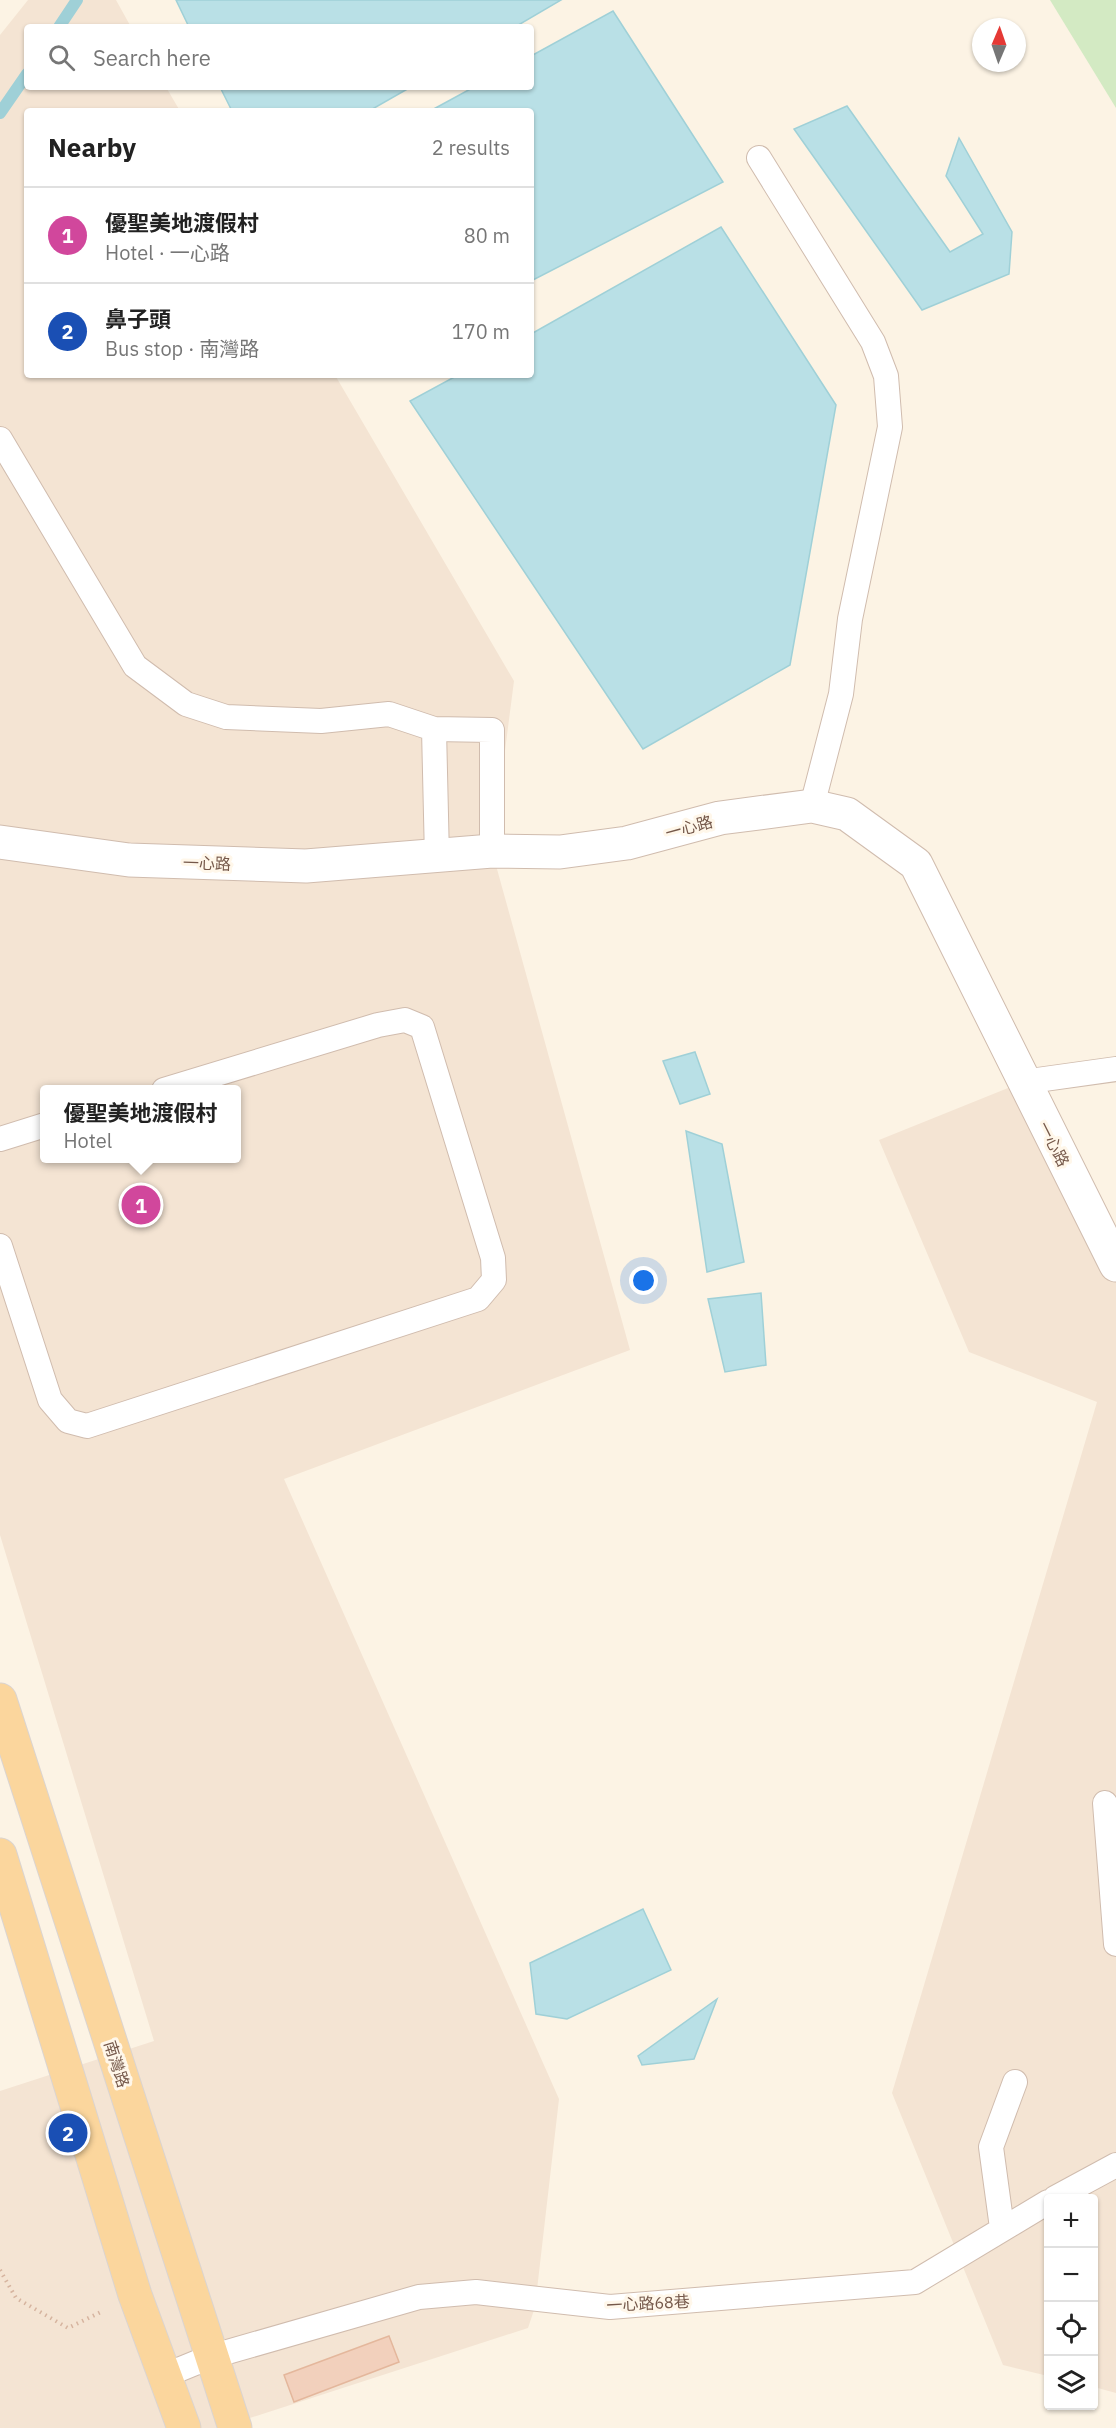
<!DOCTYPE html>
<html lang="en">
<head>
<meta charset="utf-8">
<style>
	body { margin:0; font-family:"IBM Plex Sans","Noto Sans TC",sans-serif; background:#f6f6f6; color:#222 }
	.controls { position:absolute; right:18px; bottom:18px; display:grid; overflow:hidden; border-radius:6px; box-shadow:0 2px 4px #0004 }
	.controls button { width:54px; height:54px; display:grid; place-items:center; padding:0; border:0; border-bottom:2px solid #e0e0e0; background:#fff; color:#222; font:30px sans-serif }
	.compass { position:absolute; left:972px; top:18px; width:54px; height:54px; border-radius:50%; background:#fff; box-shadow:0 2px 4px #0004; rotate:2deg }
	.you { position:absolute; left:644px; top:1281px; width:21px; height:21px; margin:-15px; border:4px solid #fff; border-radius:50%; background:#1a73e8; box-shadow:0 0 0 9px #1a73e833 }
	.badge { display:grid; place-items:center; width:39px; height:39px; border-radius:50%; background:#e66a49; color:#fff; font-size:20px; font-weight:700 }
	.pin { position:absolute; translate:-50% -50%; border:3px solid #fff; box-shadow:0 2px 6px #0006 }
	.popup { position:absolute; left:40px; top:1085px; width:201px; height:78px; box-sizing:border-box; display:grid; place-content:center; border-radius:6px; background:#fff; filter:drop-shadow(0 2px 4px #0005); font-size:20px; white-space:nowrap; color:#767676 }
	.popup b { font-size:22px; color:#222 }
	.popup::after { content:''; position:absolute; left:50%; top:100%; margin-left:-12px; border:12px solid transparent; border-top-color:#fff }
	.list { margin:0; padding:0; list-style:none }
	h2 { display:flex; justify-content:space-between; align-items:center; height:78px; margin:0; padding:0 24px; font-size:26px }
	h2 small { font-size:20px; font-weight:400; color:#767676 }
	.list li { display:grid; grid-template-columns:39px 1fr auto; gap:18px; align-items:center; box-sizing:border-box; height:96px; padding:0 24px; border-top:2px solid #e0e0e0 }
	.list b { display:block; font-size:22px; white-space:nowrap }
	.list p { margin:0; font-size:20px; white-space:nowrap; color:#767676 }
	.list em { font-size:20px; font-style:normal; color:#767676 }
	.icon { flex:none; width:33px; height:33px; fill:none; stroke:currentColor; stroke-width:2; stroke-linecap:round; stroke-linejoin:round }
	.map { position:relative; flex:none; width:1116px; height:2428px; overflow:hidden }
	.search { position:absolute; background:#fff; box-shadow:0 2px 4px #0004; left:24px; top:24px; width:510px; height:66px; display:flex; align-items:center; gap:15px; box-sizing:border-box; padding:0 21px; border-radius:6px; color:#767676; font-size:22px }
	.panel { position:absolute; background:#fff; box-shadow:0 2px 4px #0004; left:24px; top:108px; width:510px; height:270px; border-radius:6px }
	.map>svg:first-child { display:block }
	.residential { fill:#f4e4d3; fill-rule:evenodd }
	.green { fill:#d3eac3 }
	.water { fill:#b9e0e6; stroke:#9fd0d7; stroke-width:1.5 }
	.lines { fill:none; stroke-linecap:round; stroke-linejoin:round }
	.stream { stroke:#9fd0d7; stroke-width:12 }
	.building { fill:#f2d0bc; stroke:#e4b79c; stroke-width:1.5 }
	.lane-casing { stroke:#d0bcae; stroke-width:26 }
	.street-casing { stroke:#d0bcae; stroke-width:35 }
	.primary-casing { stroke:#dbd4d0; stroke-width:35 }
	.path { stroke:#d6b49f; stroke-width:4; stroke-dasharray:1.5 4.5; stroke-linecap:butt }
	.lane { stroke:#fff; stroke-width:24 }
	.street { stroke:#fff; stroke-width:33 }
	.primary { stroke:#fbd69d; stroke-width:33 }
	.labels { text-anchor:middle; stroke-width:6; stroke-linejoin:round; paint-order:stroke }
	.street-label { font-size:16px; fill:#75584a; stroke:#fff7ea }
</style>
</head>
<body>
<div class="map">
<svg width="1116" height="2428" viewBox="0 0 1116 2428">
	<rect width="100%" height="100%" fill="#fcf3e4"/>
	<!-- residential -->
	<path class="residential" d="M28,0h88l15,27h-104v60h139l14,24h-153v264h308l179,306 -22,170 138,499 -346,129 275,620 -24,208 -7,21 -309,100h-219v-337l154,-50 -154,-506v-1500zM45,1090h192v68h-192z
		M1023,1082l93,192v1119l-22,-6v-189h-46v178l-45,-11 -111,-272 205,-691 -128,-50 -90,-212z"/>
	<!-- green -->
	<path class="green" d="M1050,0h66v108z"/>
	<!-- water -->
	<path class="water" d="M176,0h385l-46,27h-326z
		M613,11l110,171 -192,99v-170h-101l44,-24h57v-31z
		M220,87h191l-42,24h-137z
		M847,106l103,146 33,-18 -37,-58 13,-38 53,94 -3,42 -87,36 -128,-181z
		M721,227l115,178 -46,260 -147,84 -233,-348 48,-26h73v-41z
		M695,1052l15,42 -30,10 -17,-43z
		M686,1131l36,13 22,118 -37,10z
		M761,1293l5,72 -41,7 -17,-73z
		M643,1909l28,61 -104,49 -31,-5 -6,-51z
		M717,1999l-23,60 -52,6 -4,-9z"/>
	<g class="lines">
		<!-- stream -->
		<path class="stream" d="M59,27l18,-27
			M0,113l27,-39"/>
	</g>
	<!-- building -->
	<path class="building" d="M389,2336l10,26 -105,40 -10,-27z"/>
	<g class="lines">
		<!-- lane casing -->
		<g class="lane-casing">
			<path id="lane" d="M759,158l114,184 13,34 4,51 -40,192 -9,75 -29,112
				M0,439l135,227 51,38 40,13 95,4 68,-7 45,15 3,129
				M434,729l58,1v121
				M1023,1082l93,-13
				M0,1139l45,-14
				M0,1246l50,154 18,21 19,5 391,-127 16,-19 -1,-22 -71,-231 -17,-7 -27,5 -214,65
				M1105,1803l11,141
				M1055,2198l61,-33
				M1002,2228l-11,-81 24,-65
				M166,2375l44,-18 209,-60 57,-5 134,15 305,-25 133,-80"/>
		</g>
		<!-- street casing -->
		<g class="street-casing">
			<path id="street" d="M0,842l129,18 177,6 186,-15 68,1 67,-9 93,-25 92,-12 35,8 69,50 200,401"/>
		</g>
		<!-- primary casing -->
		<g class="primary-casing">
			<path id="primary" d="M0,1700l235,728
				M0,1855l135,440 49,133"/>
		</g>
		<!-- path -->
		<path class="path" d="M0,2270l16,28 52,30 33,-16"/>
		<!-- lane -->
		<use href="#lane" class="lane"/>
		<!-- street -->
		<use href="#street" class="street"/>
		<!-- primary -->
		<use href="#primary" class="primary"/>
	</g>
	<g class="labels">
		<!-- street labels -->
		<g class="street-label">
			<text transform="translate(689 827) rotate(-15)" y="6">一心路</text>
			<text transform="translate(207 863) rotate(2)" y="6">一心路</text>
			<text transform="translate(1054 1144) rotate(63)" y="6">一心路</text>
			<text transform="translate(117 2064) rotate(72)" y="6">南灣路</text>
			<text transform="translate(648 2303) rotate(-3)" y="6">一心路68巷</text>
		</g>
	</g>
</svg>
<div class="controls">
<button>+</button>
<button>−</button>
<button><svg class="icon" aria-label="locate" viewBox="0 0 24 24"><circle cx="12" cy="12" r="6"/><path d="M12 2v4M12 18v4M2 12h4M18 12h4"/></svg></button>
<button><svg class="icon" aria-label="layers" viewBox="0 0 24 24"><path d="M12 4l9 5-9 5-9-5zM3 14l9 5 9-5"/></svg></button>
</div>
<svg class="compass" viewBox="-18 -18 36 36"><path d="M0-13l5 13h-10z" fill="#e53935"/><path d="M0 13l5-13h-10z" fill="#767676"/></svg>
<div class="you"></div>
<div class="pin badge" style="left:141px;top:1205px;background:#d1479c">1</div>
<div class="popup"><b>優聖美地渡假村</b>Hotel</div>
<div class="pin badge" style="left:68px;top:2133px;background:#1a4fb4">2</div>
<div class="search"><svg class="icon" aria-label="search" viewBox="0 0 24 24"><circle cx="10" cy="10" r="6"/><path d="M15 15l6 6"/></svg>Search here</div>
<section class="panel">
<h2>Nearby<small>2 results</small></h2>
<ul class="list">
<li><span class="badge" style="background:#d1479c">1</span><div><b>優聖美地渡假村</b><p>Hotel · 一心路</p></div><em>80 m</em></li>
<li><span class="badge" style="background:#1a4fb4">2</span><div><b>鼻子頭</b><p>Bus stop · 南灣路</p></div><em>170 m</em></li>
</ul>
</section>
</div>
</body>
</html>
